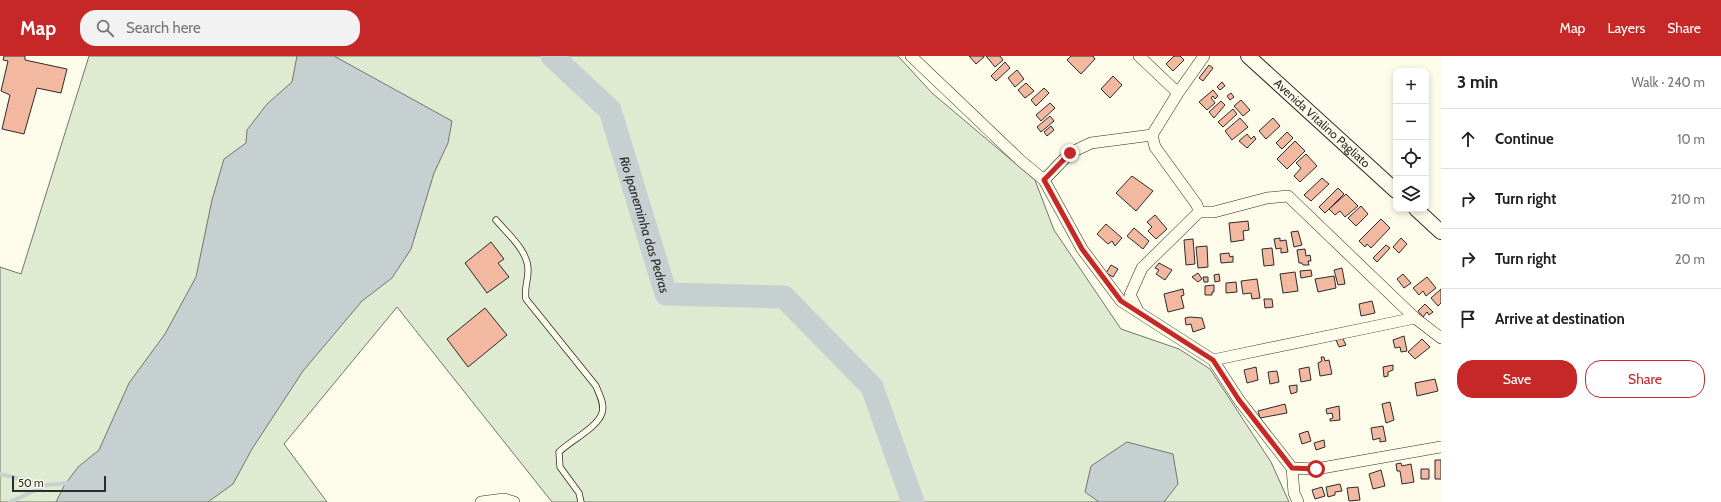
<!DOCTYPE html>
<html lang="en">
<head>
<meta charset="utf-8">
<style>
	body { margin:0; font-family:Cabin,sans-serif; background:#f2f2f2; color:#222 }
	.controls { position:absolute; right:12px; top:12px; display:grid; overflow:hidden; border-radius:8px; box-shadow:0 2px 6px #0003 }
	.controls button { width:36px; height:36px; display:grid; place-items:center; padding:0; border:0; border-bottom:1px solid #e0e0e0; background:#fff; color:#222; font:20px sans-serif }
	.scale { position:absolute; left:12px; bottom:10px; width:94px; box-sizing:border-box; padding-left:4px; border:2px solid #2b2b2b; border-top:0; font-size:11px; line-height:14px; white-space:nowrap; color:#2b2b2b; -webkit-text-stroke:3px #fdfbea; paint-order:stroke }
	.stop { position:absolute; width:12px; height:12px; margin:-9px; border:3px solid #c62828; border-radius:50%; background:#fff }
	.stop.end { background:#c62828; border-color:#fff; box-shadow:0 1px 4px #0008 }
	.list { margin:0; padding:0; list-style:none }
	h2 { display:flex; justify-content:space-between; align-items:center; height:52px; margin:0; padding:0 16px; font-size:17px }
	h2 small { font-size:13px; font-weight:400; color:#767676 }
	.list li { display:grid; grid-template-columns:26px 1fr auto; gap:12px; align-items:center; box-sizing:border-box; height:60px; padding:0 16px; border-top:1px solid #e0e0e0 }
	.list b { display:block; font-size:15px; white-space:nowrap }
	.list em { font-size:13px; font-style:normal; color:#767676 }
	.actions { display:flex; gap:8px; padding:12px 16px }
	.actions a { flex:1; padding:9px 0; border:1px solid #c62828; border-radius:16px; text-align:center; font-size:14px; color:#c62828 }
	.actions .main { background:#c62828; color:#fff }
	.icon { flex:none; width:22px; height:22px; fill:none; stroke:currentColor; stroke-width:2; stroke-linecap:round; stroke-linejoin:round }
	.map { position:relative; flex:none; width:1441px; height:446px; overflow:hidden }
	header { display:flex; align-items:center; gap:24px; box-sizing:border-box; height:56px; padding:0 20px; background:#c62828; color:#fff }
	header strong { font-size:19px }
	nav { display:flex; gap:22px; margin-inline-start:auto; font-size:14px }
	.search { width:280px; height:36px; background:#f2f2f2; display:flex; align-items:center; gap:10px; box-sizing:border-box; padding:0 14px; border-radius:16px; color:#767676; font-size:15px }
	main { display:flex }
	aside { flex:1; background:#fff }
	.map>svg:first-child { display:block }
	.green { fill:#deebd1; stroke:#74746e }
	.water { fill:#c7d0d0; stroke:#74746e }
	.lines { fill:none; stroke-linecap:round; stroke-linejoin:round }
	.stream { stroke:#c7d0d0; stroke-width:4 }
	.river { stroke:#c7d0d0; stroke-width:23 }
	.building { fill:#f2b8a0; stroke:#2b2b2b }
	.service-casing { stroke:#2b2b2b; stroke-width:7 }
	.minor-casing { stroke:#2b2b2b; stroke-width:12 }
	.tertiary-casing { stroke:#2b2b2b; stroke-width:16 }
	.service { stroke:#fdfbea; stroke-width:5.5 }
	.minor { stroke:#fdfbea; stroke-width:11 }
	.tertiary { stroke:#fdfbea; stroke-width:14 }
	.route { stroke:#c62828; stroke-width:5 }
	.labels { text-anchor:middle; stroke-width:3; stroke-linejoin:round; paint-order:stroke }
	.street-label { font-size:12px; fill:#2b2b2b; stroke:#fdfbea }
	.water-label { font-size:13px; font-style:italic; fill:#2b2b2b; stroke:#fdfbea }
</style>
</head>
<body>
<header>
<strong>Map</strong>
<div class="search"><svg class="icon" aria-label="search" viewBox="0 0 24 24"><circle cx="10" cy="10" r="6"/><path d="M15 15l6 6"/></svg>Search here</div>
<nav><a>Map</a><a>Layers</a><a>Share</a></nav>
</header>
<main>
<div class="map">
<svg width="1441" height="446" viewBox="0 0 1441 446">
	<rect width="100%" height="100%" fill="#fdfbea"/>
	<!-- green -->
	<path class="green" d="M89,0h809l34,37 103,87 19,50 67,99 58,20 31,20 61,93 18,40h-737l-155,-195 -113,137 43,58h-327v-235l21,7z"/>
	<!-- water -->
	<path class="water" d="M297,0h37l118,65 -4,22 -14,30 -23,76 -19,29 -30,23 -59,70 -51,78 -19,35 -25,18h-152l8,-16 14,-19 21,-17 30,-67 36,-49 31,-57 16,-77 12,-41 22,-16 1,-13 20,-26 25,-22z
		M1127,386l46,12 5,30 -14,18h-65l-14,-10 6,-26z"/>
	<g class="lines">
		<!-- stream -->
		<path class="stream" d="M0,418l46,11
			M10,446l37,-17 23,-2"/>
		<!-- river -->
		<path class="river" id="s1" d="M552,0l58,54 56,184 118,3 88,90 41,115"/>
	</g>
	<!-- building -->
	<path class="building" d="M4,0h21v4l42,9 -6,24 -24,-5 -13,46 -22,-5 8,-34 -9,-4 7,-30 -5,-1z
		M969,0h15v1l-8,7z
		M986,0h14l3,4 -8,7z
		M1071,0h22l2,3 -14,15 -14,-14z
		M1174,0h6l4,4 -11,11 -7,-7z
		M1005,6l5,6 -14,13 -5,-5z
		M1209,9l4,3 -10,13 -4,-3z
		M1017,14l7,9 -9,8 -7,-9z
		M1113,20l9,9 -12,13 -9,-9z
		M1222,26l3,4 -5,4 -3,-3z
		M1026,27l8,8 -9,7 -7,-8z
		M1044,32l5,5 -13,13 -5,-6z
		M1213,34l5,6 -3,3 -2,-3 -2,2 4,5 -8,7 -8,-8z
		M1231,37l3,4 -4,3 -3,-4z
		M1241,44l9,10 -7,6 -9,-10z
		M1221,45l4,4 -11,13 -5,-6z
		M1050,47l5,5 -14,13 -5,-6z
		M1233,53l4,5 -14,13 -5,-5z
		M1050,60l4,5 -13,11 -4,-5z
		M1240,62l8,9 -16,13 -7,-9z
		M1273,62l7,8 -14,13 -7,-8z
		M1051,70l3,4 -7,6 -3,-4z
		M1287,76l6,6 -11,11 -6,-6z
		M1247,78l4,5 3,-3 2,3 -9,9 -8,-7z
		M1295,85l10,10 -18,18 -10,-10z
		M1306,98l11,12 -17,16 -6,-6 7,-8 -5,-5z
		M1132,120l21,15 -17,20 -20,-18z
		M1322,122l7,6 -18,17 -7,-6z
		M1338,132l6,6 -19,19 -6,-6z
		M1346,138l12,12 -13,11 -5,-6 -5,4 -6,-6z
		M1361,150l7,8 -12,12 -8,-8z
		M1155,159l12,14 -11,10 -8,-8 4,-4 -5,-5z
		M1381,163l9,9 -19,20 -4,-4 -2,3 -6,-6z
		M1248,165l1,9 -6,1 1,9 -13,2 -2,-19z
		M1106,168l16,14 -7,8 -3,-5 -4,3 -11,-10z
		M1134,172l15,13 -6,8 -16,-13z
		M1298,175l4,14 -8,2 -3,-15z
		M1280,182v3l6,-1 2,12 -7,1v-5l-5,1 -2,-10z
		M1401,182l6,6 -8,9 -6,-6z
		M1193,183l2,25 -9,1 -2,-25z
		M491,186l13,17 -6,4 11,14 -22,16 -22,-30z
		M1386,189l4,3 -13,14 -4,-4z
		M1207,190l1,21 -10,1 -2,-21z
		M1272,192l2,17 -10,1 -2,-17z
		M1305,193l1,7 4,-1 1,6h-3l1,4h-6l-1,-2h-3l-2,-13z
		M1229,197l1,4 3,-1v6l-12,1 -1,-9z
		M1159,207l13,7 -7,10 -9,-6 3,-4 -4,-2z
		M1111,209l7,4 -5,8 -7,-4z
		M1342,212l3,16 -7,1 -4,-15z
		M1311,214l1,6 -11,2 -1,-7z
		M1295,216l3,19 -15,2 -3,-19z
		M1198,217l4,6 -4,3 -6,-5z
		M1219,218l1,7 -5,1 -1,-7z
		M1403,218l8,9 -7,5 -7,-9z
		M1334,220l2,12 -18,4 -3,-13z
		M1203,221h5v5h-4z
		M1427,221l9,11 -10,8 -3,-5 -4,4 -6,-7z
		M1257,223l3,19 -8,1 -1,-6 -8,1 -2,-13z
		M1236,226l1,10 -11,1v-10z
		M1214,229v7h-2v3h-7v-9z
		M1183,233l1,6 -3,1 3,12 -16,4 -4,-18z
		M1441,233v14l-3,3 -7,-8z
		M1264,243h8l1,8 -8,1z
		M1372,245l3,12 -14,3 -2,-12z
		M1425,248l8,8 -4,3 -2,-3 -4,5 -5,-6z
		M485,252l22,27 -39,32 -21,-28z
		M1190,261l12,1 3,10 -12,4 -2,-8 -5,1 -1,-7z
		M1404,280l3,15 -6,1 -1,-5 -5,1 -2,-8z
		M1342,281l4,8 -7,2 -3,-7z
		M1422,283l8,8 -15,12 -7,-7z
		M1321,301h3l1,4 4,-1 3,14 -12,2 -2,-13 4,-2z
		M1393,309v5l-5,2v4l-4,1 -1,-10z
		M1256,311l2,13 -11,3 -3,-13z
		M1309,311l2,13 -10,2 -2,-13z
		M1277,315l2,11 -9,2 -2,-12z
		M1435,323l3,12 -21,5 -2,-13z
		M1297,329v7l-6,2 -2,-8z
		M1390,346l4,18 -8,3 -4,-19z
		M1285,348l2,9 -27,5 -2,-7z
		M1339,350l1,14 -10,1v-2l3,-1 -1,-5 -5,1 -1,-5z
		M1383,370l3,15 -6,1v-4l-7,2 -2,-12z
		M1308,375l3,10 -9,3 -3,-10z
		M1324,384l1,7 -9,3 -2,-7z
		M1435,404h6v19h-6z
		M1401,407l1,3 9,-2 3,18 -12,2 -2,-13h-3l-1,-7z
		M1421,413h8v10h-8z
		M1381,414l4,16 -12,3 -4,-15z
		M1340,428l2,7 -7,1v3l-7,2 -2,-10z
		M1322,431l3,9 -10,3 -3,-9z
		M1358,431l2,13 -11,1 -2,-13z"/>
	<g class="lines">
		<!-- service casing -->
		<g class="service-casing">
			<path id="service" d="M496,164c12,14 33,32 32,51 0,11 -4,16 -2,28l70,87c3,8 9,18 6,27 -4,14 -32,28 -43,39l1,15 19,26 2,9"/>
		</g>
		<!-- minor casing -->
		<g class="minor-casing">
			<path id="minor" d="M911,0l109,104 24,20 38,69 39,52 92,59 26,40 53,68 2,25 4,9
				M1139,0l39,37 -26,42 3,12 42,58 2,7h15l53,-14 21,-2 127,122 26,20
				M1178,37l26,-37
				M1044,124l26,-27 21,-10 61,-8
				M1138,255l-8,-16 12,-27 57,-56
				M1213,304l202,-42
				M1292,412l24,1 125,-22
				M481,446l23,-3 10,3"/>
		</g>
		<!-- tertiary casing -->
		<g class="tertiary-casing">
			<g id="tertiary">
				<path id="s2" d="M1248,0l148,135"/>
				<path d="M1416,153l25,23"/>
			</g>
		</g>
		<!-- service -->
		<use href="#service" class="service"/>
		<!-- minor -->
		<use href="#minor" class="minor"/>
		<!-- tertiary -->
		<use href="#tertiary" class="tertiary"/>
	</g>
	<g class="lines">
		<!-- route -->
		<path class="route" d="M1070,97l-26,27 38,69 39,52 92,59 26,40 53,68 24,1"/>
	</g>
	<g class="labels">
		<!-- street labels -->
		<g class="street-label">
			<text dy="4" stroke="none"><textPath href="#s2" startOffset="100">Avenida Vitalino Pagliato</textPath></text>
		</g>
		<!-- water labels -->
		<g class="water-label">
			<text dy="5" stroke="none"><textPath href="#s1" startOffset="199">Rio Ipaneminha das Pedras</textPath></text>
		</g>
	</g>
</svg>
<div class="controls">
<button>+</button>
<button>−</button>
<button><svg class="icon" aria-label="locate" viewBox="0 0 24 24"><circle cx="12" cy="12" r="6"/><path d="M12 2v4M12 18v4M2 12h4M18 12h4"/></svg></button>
<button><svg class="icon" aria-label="layers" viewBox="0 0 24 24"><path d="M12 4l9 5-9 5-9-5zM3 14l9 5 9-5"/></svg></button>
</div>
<div class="scale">50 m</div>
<div class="stop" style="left:1316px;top:413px"></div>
<div class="stop end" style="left:1070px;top:97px"></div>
</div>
<aside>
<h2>3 min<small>Walk · 240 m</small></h2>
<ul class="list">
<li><svg class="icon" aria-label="ahead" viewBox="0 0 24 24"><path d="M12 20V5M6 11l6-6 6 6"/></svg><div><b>Continue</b></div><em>10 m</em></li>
<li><svg class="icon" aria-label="right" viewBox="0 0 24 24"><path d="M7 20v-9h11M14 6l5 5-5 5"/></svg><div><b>Turn right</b></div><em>210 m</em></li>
<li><svg class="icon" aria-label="right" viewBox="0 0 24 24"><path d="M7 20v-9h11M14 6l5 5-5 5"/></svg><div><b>Turn right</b></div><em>20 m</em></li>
<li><svg class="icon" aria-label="arrive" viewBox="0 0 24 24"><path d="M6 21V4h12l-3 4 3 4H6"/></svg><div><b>Arrive at destination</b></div></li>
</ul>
<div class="actions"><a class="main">Save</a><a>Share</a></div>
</aside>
</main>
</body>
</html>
